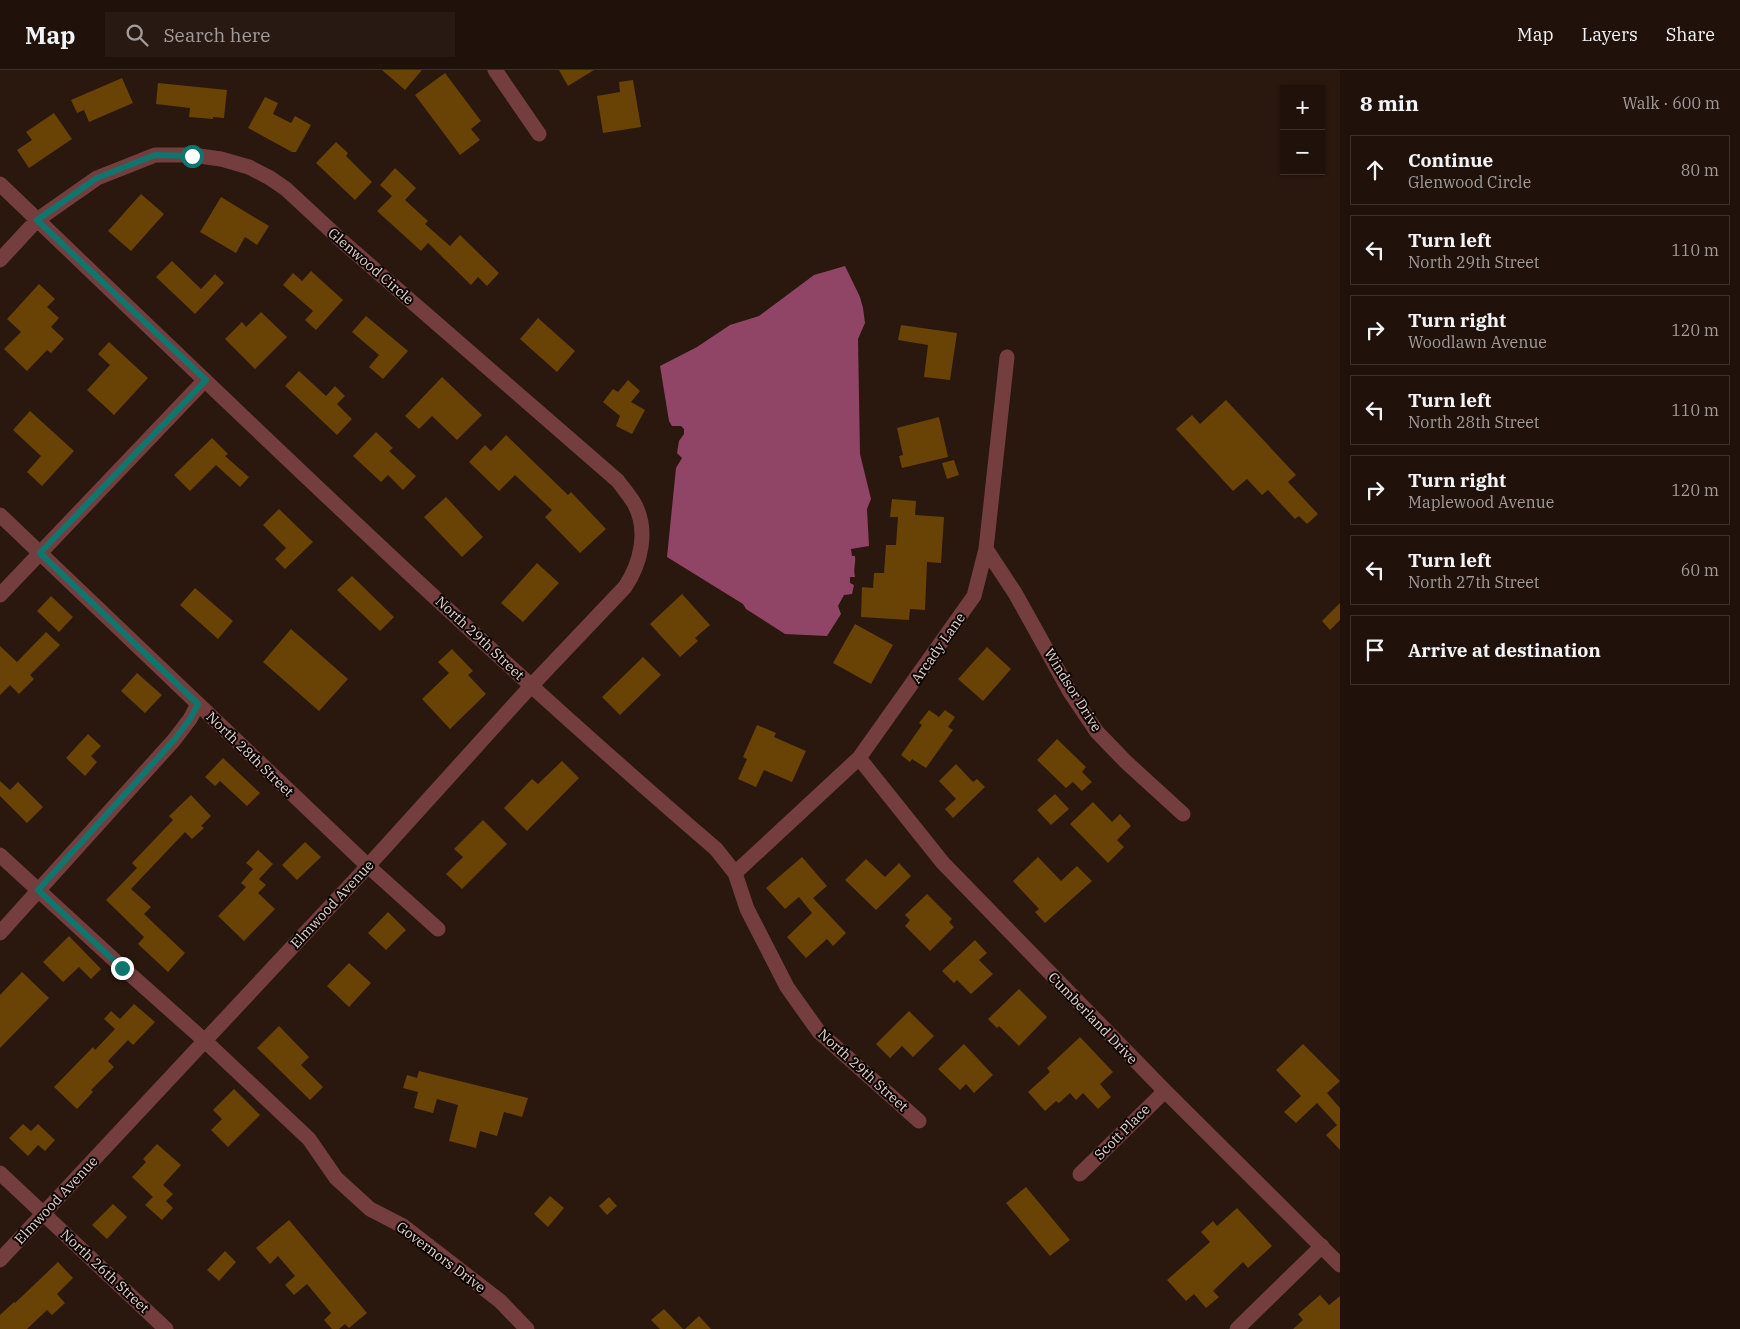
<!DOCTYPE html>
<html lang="en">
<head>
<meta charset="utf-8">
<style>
	body { margin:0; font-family:"IBM Plex Serif",serif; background:#281a13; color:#f1f3f6 }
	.controls { position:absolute; right:15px; top:15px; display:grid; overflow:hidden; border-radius:0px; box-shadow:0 1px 4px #0004 }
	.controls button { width:45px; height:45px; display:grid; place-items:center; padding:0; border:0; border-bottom:1px solid #3d312b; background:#20110a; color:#f1f3f6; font:25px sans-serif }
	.stop { position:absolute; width:15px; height:15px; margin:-11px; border:4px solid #0f766e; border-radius:50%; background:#fff }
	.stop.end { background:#0f766e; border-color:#fff; box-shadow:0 1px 5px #0008 }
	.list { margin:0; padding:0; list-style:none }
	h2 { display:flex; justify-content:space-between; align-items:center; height:65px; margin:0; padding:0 20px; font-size:21px }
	h2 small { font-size:16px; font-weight:400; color:#a29d9c }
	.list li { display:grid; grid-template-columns:32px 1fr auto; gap:15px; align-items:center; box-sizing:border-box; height:70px; margin:0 10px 10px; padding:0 10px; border:1px solid #3d312b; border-radius:0px }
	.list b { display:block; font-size:19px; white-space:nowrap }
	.list p { margin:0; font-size:16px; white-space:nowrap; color:#a29d9c }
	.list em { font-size:16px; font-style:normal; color:#a29d9c }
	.icon { flex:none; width:28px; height:28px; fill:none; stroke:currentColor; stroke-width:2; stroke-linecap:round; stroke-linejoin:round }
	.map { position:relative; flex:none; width:1340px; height:1259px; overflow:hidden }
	header { display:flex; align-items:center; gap:30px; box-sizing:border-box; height:70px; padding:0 25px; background:#20110a; border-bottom:1px solid #3d312b }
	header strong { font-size:24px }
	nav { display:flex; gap:28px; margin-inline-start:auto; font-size:18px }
	.search { width:350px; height:45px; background:#281a13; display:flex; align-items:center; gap:12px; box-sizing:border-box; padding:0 18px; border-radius:0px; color:#a29d9c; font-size:19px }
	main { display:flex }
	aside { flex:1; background:#20110a }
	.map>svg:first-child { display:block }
	.water { fill:#904567 }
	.building { fill:#694305 }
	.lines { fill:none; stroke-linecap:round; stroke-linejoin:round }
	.street { stroke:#743e3f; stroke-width:15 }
	.route { stroke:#0f766e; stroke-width:6 }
	.labels { text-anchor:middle; stroke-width:4; stroke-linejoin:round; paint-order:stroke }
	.street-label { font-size:14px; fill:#e3d5cf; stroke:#0d0503 }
</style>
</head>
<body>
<header>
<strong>Map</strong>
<div class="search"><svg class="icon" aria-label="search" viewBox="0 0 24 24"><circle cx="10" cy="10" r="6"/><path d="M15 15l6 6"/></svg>Search here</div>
<nav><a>Map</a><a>Layers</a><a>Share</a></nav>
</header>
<main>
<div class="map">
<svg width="1340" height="1259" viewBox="0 0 1340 1259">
	<rect width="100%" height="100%" fill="#2a170e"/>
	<!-- water -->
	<path class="water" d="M845,196l15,31 3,11 2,15 -7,16 2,115 11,45 -4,10 2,37 -18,3 1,7h3c1,8 -2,13 0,21h-5v6l4,2 -2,9 -8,1 -6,11 3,8 -14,22 -42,-2 -39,-25 -3,-5 -76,-47 9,-89 6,-10 -5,-5 2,-12 5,-7v-5l-3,-3h-9l-3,-5 -9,-55 37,-19 33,-22 29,-9 55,-41z"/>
	<!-- building -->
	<path class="building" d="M382,0h40l-17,20z
		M559,0h35l-26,16z
		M445,3l36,48 -10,8 9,11 -20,15 -45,-60z
		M122,8l11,25 -44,19 -5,-12 -7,3 -6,-13z
		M633,10l8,47 -38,6 -6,-37 23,-4 -1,-10z
		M158,13l69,7 -3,28 -11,-1v2l-24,-2 1,-9 -34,-4z
		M265,27l13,6 -5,11 18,9 4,-7 16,9 -15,27h-4l-44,-24z
		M54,43l18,26 -43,29 -12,-18 15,-10 -6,-8z
		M336,72l12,11 -2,3 26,26 -17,18 -39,-37z
		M395,98l21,20 -11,12 23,21 -3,3 25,22 10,-11 39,38 -12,13 -9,-9 -7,8 -43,-42 -7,8 -44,-40 15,-15 -12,-11z
		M141,124l23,20 -33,37 -23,-20z
		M221,127l48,29 -12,19 -12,-8 -9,16 -36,-21z
		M172,191l29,28 14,-15 9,9 -29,31 -39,-37z
		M311,201l32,29 -27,30 -11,-10 8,-9 -30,-26 10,-12 9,8z
		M39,214l16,15 -8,8 12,11 -8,9 13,12 -13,14 -4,-3 -20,21 -23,-22 17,-17 -14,-13z
		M261,242l26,25 -32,32 -30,-30 17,-17 4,5z
		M366,246l42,35 -25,28 -14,-12 10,-12 -27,-23z
		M538,248l37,33 -18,21 -37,-33z
		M901,255l56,8 -7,47 -26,-3 4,-32 -30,-5z
		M109,272l39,36 -34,37 -27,-25 23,-25 -12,-11z
		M299,301l27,25 9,-10 10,10 -8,8 15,15 -15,16 -52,-49z
		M442,307l40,38 -25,25 -25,-24 -13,13 -14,-13z
		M628,310l12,11 -9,11 14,8 -13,24 -16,-8 4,-10 -17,-14 10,-13 5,3z
		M1226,330l70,75 -8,7 30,32 -11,10 -8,-8 -4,3 -27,-29 -6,5 -15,-16 -14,12 -57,-62 16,-14 8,9z
		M30,341l44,40 -32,35 -15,-14 14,-16 -28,-26z
		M939,347l9,40 -46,11 -3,-12 4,-1 -6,-27z
		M376,362l17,16 -4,3 27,25 -13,14 -15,-15 -7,7 -28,-26z
		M506,365l62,60 3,-3 35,37 -26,24 -35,-36 7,-7 -37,-35 -16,16 -30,-29 16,-17 6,6z
		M212,368l16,16 -3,2 24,21 -9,10 -24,-22 -26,26 -16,-16z
		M954,390l5,15 -12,4 -5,-16z
		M446,427l37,40 -21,20 -38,-40z
		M892,429l24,2 -1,14 29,2 -3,46 -14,-1 -2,48 -15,-1 -1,11 -48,-3 1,-30 11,1 1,-15h10l2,-28h10l2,-28h-8z
		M279,439l34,33 -28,27 -10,-10 11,-11 -23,-23z
		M537,493l22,20 -36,39 -22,-19z
		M352,506l42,41 -14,14 -43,-41z
		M195,518l38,33 -15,18 -38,-34z
		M682,524l28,31 -15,13 3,3 -18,16 -30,-33z
		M51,526l22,21 -14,15 -22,-21z
		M1340,533v17l-10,10 -8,-9z
		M855,554l38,21 -22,39 -38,-21z
		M291,559l57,50 -29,32 -56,-49z
		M46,562l14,13 -30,30 4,4 -15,15 -9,-9 -10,10v-49l17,16z
		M987,577l24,22 -28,32 -25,-22z
		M452,579l21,22 -5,4 18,19 -36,35 -28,-30 27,-26 -11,-11z
		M643,587l18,18 -41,40 -18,-18z
		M137,603l25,22 -17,18 -24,-22z
		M929,640l10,7 6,-7 10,7 -7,10 5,3 -27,38 -14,-9 -2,3 -9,-7 21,-30 -3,-2z
		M757,655l19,8 -2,4 32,14 -14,31 -28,-12 -8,17 -18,-8 9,-20 -4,-2z
		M88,664l13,12 -10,10 6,6 -12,14 -19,-18z
		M1057,669l29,28 -4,5 10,10 -10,9 -9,-9 -7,6 -29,-28z
		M223,688l37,35 -13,13 -27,-25 -5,5 -10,-9z
		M562,691l17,17 -52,53 -23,-23 28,-29 6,5z
		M956,694l17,18 4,-3 8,8 -32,31 -8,-9 11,-10 -17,-18z
		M0,711l10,9 8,-8 25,25 -16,16 -27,-27z
		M1055,724l14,15 -18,16 -14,-15z
		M191,725l20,21 -10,10 3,2 -12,11 -7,-7 -54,57 20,18 -7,7 41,39 -17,19 -30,-28 6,-7 -38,-37 31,-32 -5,-5 41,-43 -4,-4z
		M1093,732l19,20 8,-8 11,12 -14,14 7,7 -16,16 -38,-39z
		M483,750l24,24 -45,45 -16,-15 17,-17 -9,-8z
		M305,772l16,15 -24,23 -15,-15z
		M258,780l15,14 -14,15 7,6 -8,8 17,16 -31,32 -26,-25 28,-29 -5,-4 12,-14 -7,-6z
		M802,787l25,29 -14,12 33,35 -13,13 -6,-7 -21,19 -19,-21 25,-24 -13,-16 -14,12 -19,-21z
		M1038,787l23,24 16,-15 15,15 -47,42 -10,-11 4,-3 -26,-28z
		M866,789l19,18 14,-14 12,13 -35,34 -31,-30z
		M927,824l25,25 -3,3 5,5 -24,24 -25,-25 5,-6 -5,-5z
		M388,842l18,18 -20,20 -18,-17z
		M69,866l32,33 -10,10 -12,-12 -16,15 -20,-20z
		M975,870l12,13 -8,7 14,14 -22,20 -14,-14 -3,3 -12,-12z
		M349,893l22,20 -22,24 -22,-21z
		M22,902l27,26 -49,50v-53z
		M1019,919l28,28 -28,29 -20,-20 -2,2 -9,-9z
		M134,934l21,18 -22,23 -5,-5 -20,21 6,6 -23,23 2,2 -16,17 -23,-22 39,-40 2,3 20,-21 -11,-10 7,-8 9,8z
		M909,941l25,25 -21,21 -11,-11 -12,12 -14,-14z
		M279,956l30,31 -8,8 22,22 -13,13 -53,-52z
		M1080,967l33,35 -13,12 11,13 -13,12 -15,-16 -7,7 -6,-7 -11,10 -3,-2 -11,10 -17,-19 22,-20 -3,-4z
		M964,974l29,31 -19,18 -8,-9 -6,6 -22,-21z
		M1303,974l37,37 -13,12 13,15v42l-14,-15 11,-10 -20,-22 -21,20 -12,-11 17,-16 -25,-26z
		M419,1001l109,27 -6,19 -18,-5 -7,24 -17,-5 -4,17 -27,-7 9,-36 -21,-6 -4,14 -19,-5 4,-16 -15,-4 4,-13 10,3z
		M234,1019l26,26 -32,32 -17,-17 11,-11 -9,-9z
		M23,1054l8,7 7,-7 17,16 -10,11 -7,-6 -10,11 -19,-18z
		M157,1074l24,21 -18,20 10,9 -7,7 7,7 -11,12 -17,-15 8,-8 -21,-20 14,-15 -3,-3z
		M1026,1117l44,53 -20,16 -44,-53z
		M550,1126l14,12 -16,19 -14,-13z
		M609,1127l8,9 -10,9 -8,-9z
		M113,1134l14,13 -20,22 -15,-14z
		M1237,1138l35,38 -24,22 -5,-6 -30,29 6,6 -13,11 -12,-14 -8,7 -19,-21 43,-38 -9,-10 12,-11 4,5z
		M289,1150l78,93 -18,15 -4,-4 -6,5h-7l-8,-9 7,-7 -24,-29 -13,11 -9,-10 10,-9 -17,-20 -8,8 -14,-16z
		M225,1181l11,11 -17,19 -12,-11z
		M58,1192l15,16 -16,16 8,9 -13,12 -5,-5 -20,19h-27v-14l14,-13 1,1z
		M1320,1225l9,10 11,-9v33h-47l10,-9 -5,-6z
		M664,1239l19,20h-23l-9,-9z
		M699,1246l12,13h-26z"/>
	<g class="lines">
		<!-- street -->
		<path class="street" d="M495,0l44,64
			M0,114c235,225 469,453 716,665l19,24 12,36 40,78 32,45 100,89
			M0,190l37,-40 60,-42 58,-23h37l29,4 28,8 21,11 16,11 57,53 275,239c5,7 11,14 16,22 15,27 7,60 -9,84l-94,99 -163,180 -368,394
			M0,445l368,351 70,63
			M986,479l29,44 55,99 27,40 29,30 57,52
			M0,525l205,-215
			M859,688l84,105 222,228 175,174
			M0,785l123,113 82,73 104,98 27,39 34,31 33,17 97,75 27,28
			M735,803l124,-115 115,-162 12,-47 21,-192
			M0,863l174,-193 16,-21 8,-15
			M0,1103l166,156
			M1080,1104l85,-83
			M1237,1259l85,-83"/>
	</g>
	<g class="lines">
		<!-- route -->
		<path class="route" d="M122,898l-84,-78 136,-150 16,-21 8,-15 -158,-151 166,-173 -169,-160 60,-42 58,-23 37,1"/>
	</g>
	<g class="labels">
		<!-- street labels -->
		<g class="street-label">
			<text transform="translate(371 196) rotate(41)" y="5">Glenwood Circle</text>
			<text transform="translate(480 568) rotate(43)" y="5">North 29th Street</text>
			<text transform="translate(938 578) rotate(-55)" y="5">Arcady Lane</text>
			<text transform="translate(1073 620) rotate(58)" y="5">Windsor Drive</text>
			<text transform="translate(250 684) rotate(44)" y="5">North 28th Street</text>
			<text transform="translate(332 834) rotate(-47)" y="5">Elmwood Avenue</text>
			<text transform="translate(1093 948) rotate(46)" y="5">Cumberland Drive</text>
			<text transform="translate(863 1000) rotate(42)" y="5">North 29th Street</text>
			<text transform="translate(1122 1062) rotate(-45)" y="5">Scott Place</text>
			<text transform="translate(56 1130) rotate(-47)" y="5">Elmwood Avenue</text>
			<text transform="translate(441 1187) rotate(37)" y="5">Governors Drive</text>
			<text transform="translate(105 1201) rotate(43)" y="5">North 26th Street</text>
		</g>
	</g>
</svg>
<div class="controls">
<button>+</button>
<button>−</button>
</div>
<div class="stop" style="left:192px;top:86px"></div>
<div class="stop end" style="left:122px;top:898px"></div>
</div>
<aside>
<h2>8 min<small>Walk · 600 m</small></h2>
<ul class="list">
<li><svg class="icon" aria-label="ahead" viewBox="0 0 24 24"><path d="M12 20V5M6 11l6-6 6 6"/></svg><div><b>Continue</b><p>Glenwood Circle</p></div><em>80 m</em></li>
<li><svg class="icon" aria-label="left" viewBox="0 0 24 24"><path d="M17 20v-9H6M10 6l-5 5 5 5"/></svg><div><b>Turn left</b><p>North 29th Street</p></div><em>110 m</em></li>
<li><svg class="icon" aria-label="right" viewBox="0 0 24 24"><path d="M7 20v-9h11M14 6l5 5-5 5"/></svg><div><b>Turn right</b><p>Woodlawn Avenue</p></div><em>120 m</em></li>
<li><svg class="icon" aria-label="left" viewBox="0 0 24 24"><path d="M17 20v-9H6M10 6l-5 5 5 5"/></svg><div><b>Turn left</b><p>North 28th Street</p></div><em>110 m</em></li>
<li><svg class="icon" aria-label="right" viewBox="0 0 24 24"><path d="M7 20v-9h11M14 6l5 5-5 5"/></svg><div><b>Turn right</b><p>Maplewood Avenue</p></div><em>120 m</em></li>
<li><svg class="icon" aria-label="left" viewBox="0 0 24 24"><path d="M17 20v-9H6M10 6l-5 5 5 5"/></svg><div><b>Turn left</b><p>North 27th Street</p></div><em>60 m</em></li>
<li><svg class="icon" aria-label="arrive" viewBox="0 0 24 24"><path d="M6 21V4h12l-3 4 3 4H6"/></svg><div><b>Arrive at destination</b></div></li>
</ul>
</aside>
</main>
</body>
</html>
